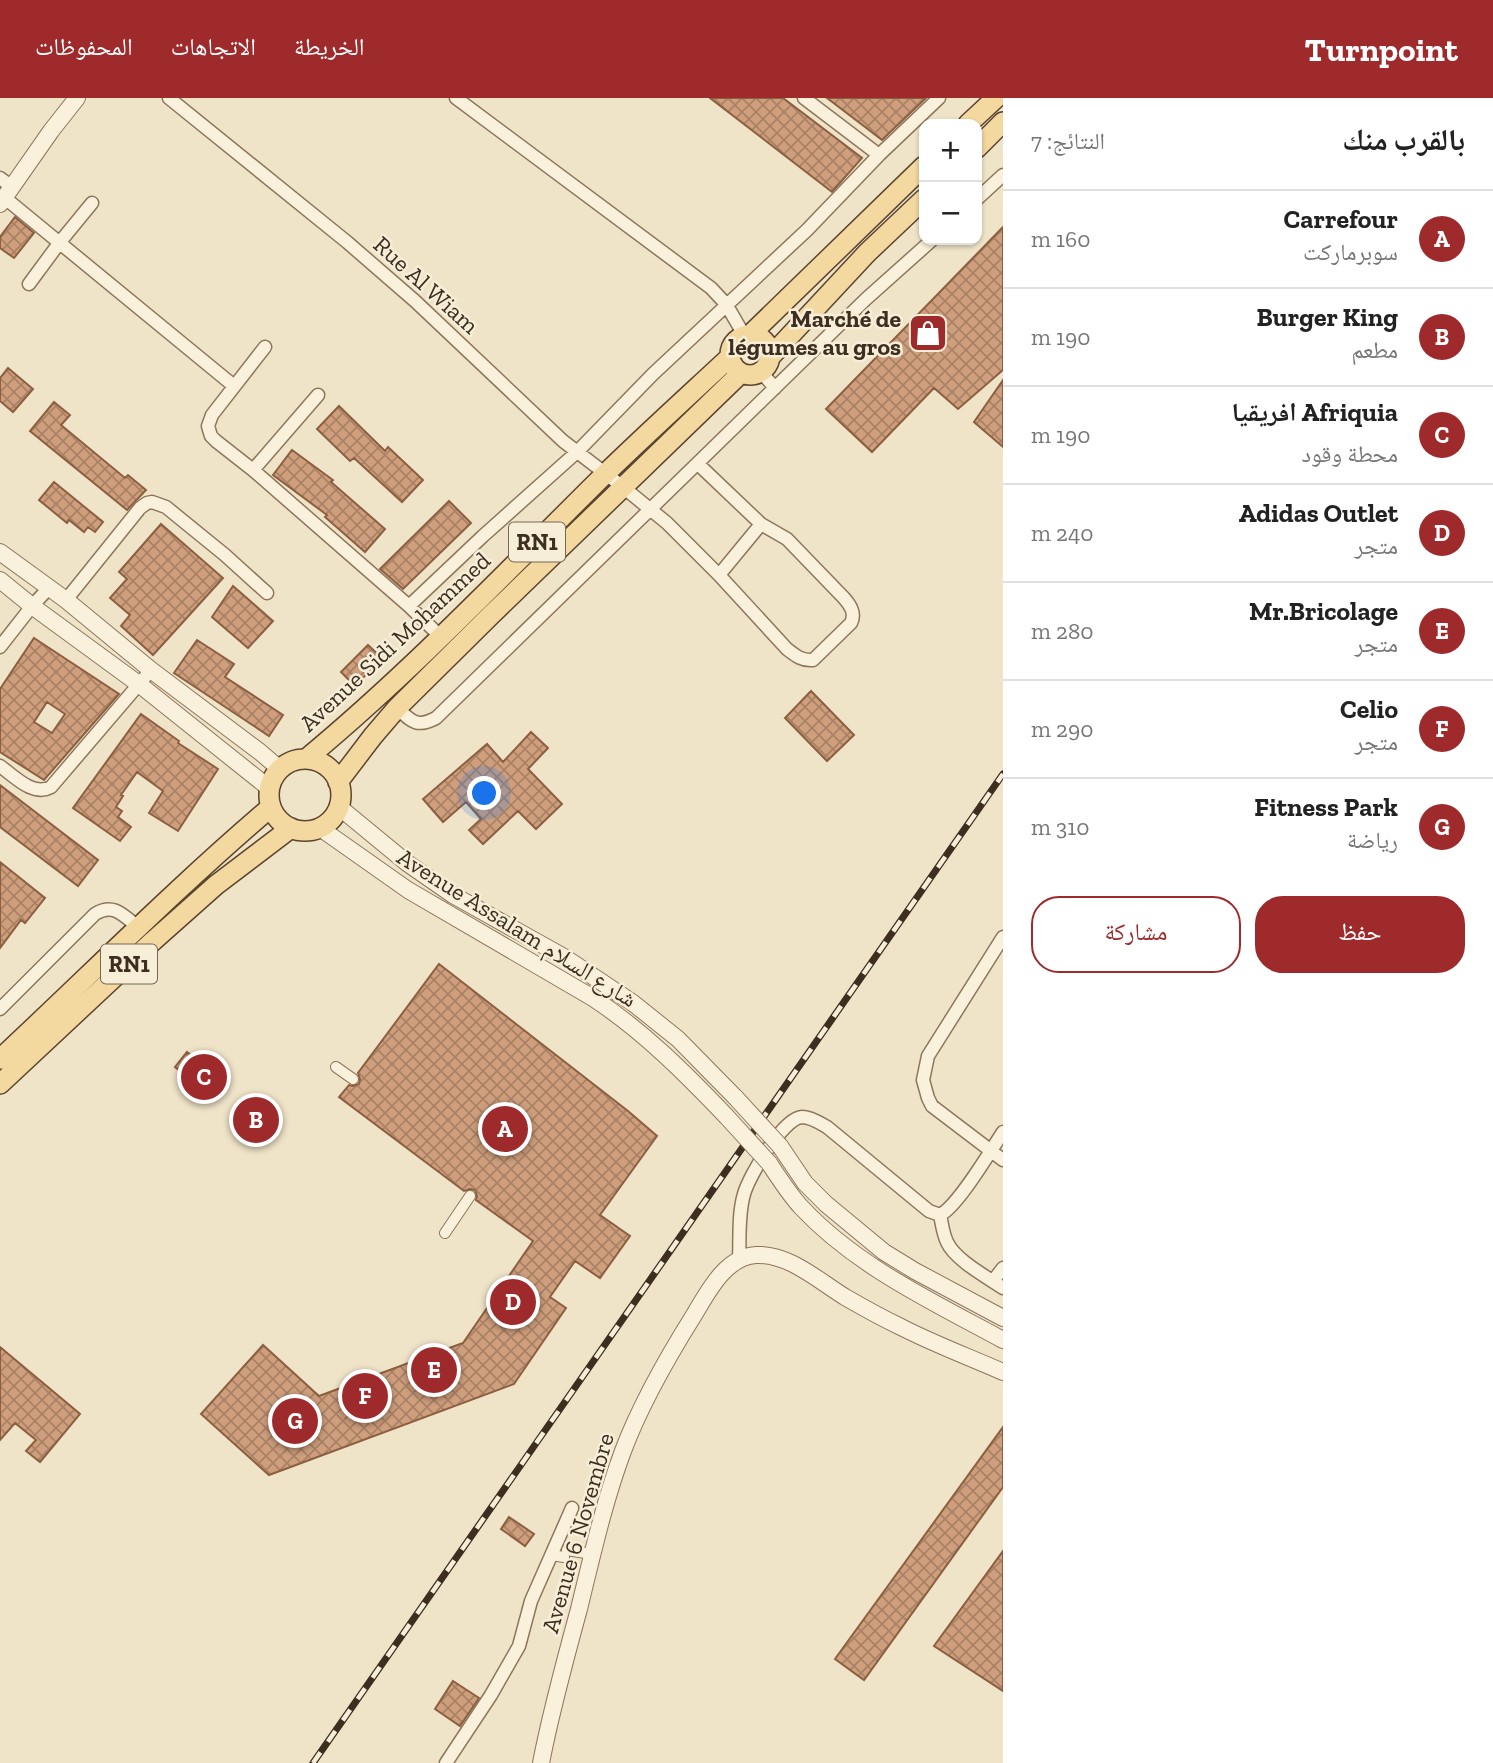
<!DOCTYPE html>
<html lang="ar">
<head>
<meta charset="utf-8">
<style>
	body { margin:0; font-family:"Zilla Slab","Noto Naskh Arabic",serif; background:#f6f6f6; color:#222; direction:rtl }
	.controls { position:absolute; right:21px; top:21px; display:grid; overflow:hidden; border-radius:14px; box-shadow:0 2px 5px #0004 }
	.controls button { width:63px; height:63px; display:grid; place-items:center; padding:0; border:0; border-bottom:2px solid #e0e0e0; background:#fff; color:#222; font:35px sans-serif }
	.you { position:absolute; left:485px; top:696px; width:24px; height:24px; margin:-18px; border:5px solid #fff; border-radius:50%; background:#1a73e8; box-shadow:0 0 0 10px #1a73e833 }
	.badge { display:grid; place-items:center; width:46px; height:46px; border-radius:50%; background:#9e2a2b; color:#fff; font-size:23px; font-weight:700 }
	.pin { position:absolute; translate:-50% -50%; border:4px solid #fff; box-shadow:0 2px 7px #0006 }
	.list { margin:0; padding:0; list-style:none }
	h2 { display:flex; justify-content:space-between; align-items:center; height:91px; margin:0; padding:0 28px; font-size:30px }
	h2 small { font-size:23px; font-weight:400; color:#767676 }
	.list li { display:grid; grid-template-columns:46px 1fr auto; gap:21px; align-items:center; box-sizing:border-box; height:98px; padding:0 28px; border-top:2px solid #e0e0e0 }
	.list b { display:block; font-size:26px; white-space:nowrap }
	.list p { margin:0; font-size:23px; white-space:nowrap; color:#767676 }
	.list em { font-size:23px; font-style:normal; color:#767676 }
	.actions { display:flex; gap:14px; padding:21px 28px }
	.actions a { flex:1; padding:16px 0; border:2px solid #9e2a2b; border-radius:28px; text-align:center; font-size:24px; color:#9e2a2b }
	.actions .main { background:#9e2a2b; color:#fff }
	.map { position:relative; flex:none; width:1003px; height:1665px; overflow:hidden; direction:ltr }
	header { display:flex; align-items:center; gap:42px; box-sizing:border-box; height:98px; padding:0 35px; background:#9e2a2b; color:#fff }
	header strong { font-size:33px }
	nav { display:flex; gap:38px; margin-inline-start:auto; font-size:24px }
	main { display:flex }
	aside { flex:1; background:#fff }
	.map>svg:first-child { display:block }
	.building { fill:url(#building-cross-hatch); stroke:#8d5f41; stroke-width:2; fill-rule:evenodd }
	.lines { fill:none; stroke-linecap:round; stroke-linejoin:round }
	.pedestrian-casing { stroke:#8d765c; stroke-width:12 }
	.minor-casing { stroke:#8d765c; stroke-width:15 }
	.tertiary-casing { stroke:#8d765c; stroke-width:18 }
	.primary-casing { stroke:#5b4430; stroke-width:22 }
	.pedestrian { stroke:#faf1dc; stroke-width:10 }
	.minor { stroke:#faf1dc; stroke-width:12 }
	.tertiary { stroke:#faf1dc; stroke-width:16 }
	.primary { stroke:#f3d9a0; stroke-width:19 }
	.rail-casing { stroke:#3d2e20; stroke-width:7 }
	.rail { stroke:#f7eed8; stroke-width:4.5; stroke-dasharray:13; stroke-linecap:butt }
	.tertiary-bridge-casing { stroke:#8d765c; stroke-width:18; stroke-linecap:butt }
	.tertiary-bridge { stroke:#faf1dc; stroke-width:16 }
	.labels { text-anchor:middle; stroke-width:5; stroke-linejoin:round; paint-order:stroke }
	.shield { fill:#f7eed8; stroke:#756857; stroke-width:2 }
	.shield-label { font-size:23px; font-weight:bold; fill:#3d2e20 }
	.street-label { font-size:24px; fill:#3d2e20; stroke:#f7eed8 }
	.poi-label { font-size:24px; font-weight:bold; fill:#3d2e20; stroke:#f7eed8; text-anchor:end }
</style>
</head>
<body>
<header>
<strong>Turnpoint</strong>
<nav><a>الخريطة</a><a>الاتجاهات</a><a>المحفوظات</a></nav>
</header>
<main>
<aside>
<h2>بالقرب منك<small>النتائج: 7</small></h2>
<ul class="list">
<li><span class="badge">A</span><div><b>Carrefour</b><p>سوبرماركت</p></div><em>160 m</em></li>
<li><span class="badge">B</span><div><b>Burger King</b><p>مطعم</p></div><em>190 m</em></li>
<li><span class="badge">C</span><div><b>Afriquia افريقيا</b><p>محطة وقود</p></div><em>190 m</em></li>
<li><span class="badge">D</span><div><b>Adidas Outlet</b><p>متجر</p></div><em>240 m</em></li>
<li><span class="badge">E</span><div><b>Mr.Bricolage</b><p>متجر</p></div><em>280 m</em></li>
<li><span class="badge">F</span><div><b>Celio</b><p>متجر</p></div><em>290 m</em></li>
<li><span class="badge">G</span><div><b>Fitness Park</b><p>رياضة</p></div><em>310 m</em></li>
</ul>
<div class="actions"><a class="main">حفظ</a><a>مشاركة</a></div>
</aside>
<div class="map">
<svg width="1003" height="1665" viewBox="0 0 1003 1665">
	<defs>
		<pattern id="building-cross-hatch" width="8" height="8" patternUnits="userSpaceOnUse" patternTransform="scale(1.75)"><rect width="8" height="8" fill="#cf9f7d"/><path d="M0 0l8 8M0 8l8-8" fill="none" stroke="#a98266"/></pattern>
	</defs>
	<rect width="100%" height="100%" fill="#f0e4c8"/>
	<!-- building -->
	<path class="building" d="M710,0h73l79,60 -30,34z
		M827,0h99l-44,42z
		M15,119l19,16 -20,25 -14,-10v-11z
		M1003,129v143l-45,39 -24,-21 -62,64 -46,-43z
		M8,270l25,21 -20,23 -13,-11v-23z
		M1003,282v67l-29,-25z
		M54,304l16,13 -9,10 64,53 3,-3 18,15 -19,20 -97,-79z
		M339,308l46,45 3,-4 35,33 -21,22 -48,-44 -4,3 -33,-32z
		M292,352l41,30 -2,2 54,47 -20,23 -40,-35 2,-2 -54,-40z
		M54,384l49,40 -8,10 -7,-5 -4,5 -15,-12 -2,3 -28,-23z
		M449,403l22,22 -68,66 -23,-20z
		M161,426l62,54 -70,77 -32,-29 9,-11 -20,-17 17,-19 -8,-7z
		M233,488l40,35 -25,27 -36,-31z
		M34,540l85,56 -75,86 -44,-28v-63zM47,604l18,12 -13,19 -18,-11z
		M197,542l37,24 -9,13 58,38 -14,21 -95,-63z
		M368,547l14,13 -27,28 -14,-14z
		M811,593l43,44 -27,26 -42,-43z
		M141,616l38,27 -1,2 40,26 -40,62 -29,-18 14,-22 -26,-19 -16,23 2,1 -7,11 6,4 -4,6 13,10 -11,14 -47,-33z
		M531,634l17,16 -20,21 34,35 -26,25 -18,-18 -35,33 -14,-14 12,-11 -15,-17 -23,20 -20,-23 64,-55 16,18z
		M0,687l98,75 -20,26 -78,-59z
		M0,764l45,36 -20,25 -4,-3 -21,28z
		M439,866l189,147 29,25 -57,79 30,21 -30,42 -25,-17 -25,36 16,11 -52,76 -245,91 -68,-61 62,-69 56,51 144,-53 70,-102 -57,-41 1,-4 -2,-6 -5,-1 -6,2 -125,-94 10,-12 4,1 6,-2 1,-5 -2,-6z
		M187,954l38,29 -12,15 -38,-29z
		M0,1249l80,67 -40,48 -14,-11 10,-11 -21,-17 -15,17z
		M1003,1329v60l-139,193 -29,-21z
		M509,1419l25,17 -9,12 -24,-17z
		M1003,1453v140l-69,-45z
		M453,1583l26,17 -19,28 -25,-17z"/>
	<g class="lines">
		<!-- pedestrian casing -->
		<g class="pedestrian-casing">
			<path id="pedestrian" d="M336,969l17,12
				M445,1135l25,-37
				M567,1452l25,4
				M551,1457l13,2"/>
		</g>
		<!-- minor casing -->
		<g class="minor-casing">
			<path id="minor" d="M169,0l178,144 68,59 148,140 60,46 44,36 52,52 68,74c9,7 15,12 26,11l38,-37c5,-10 -1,-18 -7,-25l-57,-59 -26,-15 -63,-60
				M456,0l255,190 15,16 18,31
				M804,0l75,57
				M0,80l12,9
				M5,100l229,188
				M977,101l26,-24
				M29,186l31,-42 32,-39
				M265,249l-53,68 -4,11 3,10 5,5 37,29 156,136 32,31
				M761,274l14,16
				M253,372l65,-75
				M719,477l42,-51
				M66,502l74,-92 7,-5 5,-1 14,5 59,48 42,38
				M409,508l74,-70 94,-84 76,-78 154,-144 72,-75 60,-57
				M0,549l32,-41 17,-18
				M397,610c15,14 20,20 39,10l430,-419 66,-59
				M0,668c14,10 33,31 51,21l100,-117
				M1003,839l-75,119 -5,24 5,18 4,8 71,54
				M0,911l95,-95c19,-12 29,2 44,14
				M940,1117c2,9 3,19 7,27 8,18 40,35 56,46
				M739,1161c1,-21 -1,-45 5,-65 5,-18 39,-76 58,-77 9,0 18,6 25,10l102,84 11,4c18,-9 51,-65 63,-83
				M993,1183l10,-13
				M446,1665l45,-68 28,-49 12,-45 41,-93"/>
		</g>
		<!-- tertiary casing -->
		<g class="tertiary-casing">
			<path id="tertiary" d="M0,106l51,-73 26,-33
				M0,454l66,48 85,70 109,82 20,17
				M0,482l32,26 108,79 129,103
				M339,709l68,56 46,32 111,62 69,46 45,36 58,59
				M320,730l88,62 185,108c50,33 92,75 133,118
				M780,1048l25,37 21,21 58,48 31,19 88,47
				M769,1065c10,15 20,31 32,44 55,59 132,95 202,133
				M541,1665c10,-52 24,-103 38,-154 13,-53 25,-107 44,-158 18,-48 44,-93 71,-136 14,-23 31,-58 62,-60 32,-2 63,26 89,42 19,11 37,21 56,30 33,17 68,30 102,45"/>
		</g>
		<!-- primary casing -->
		<g class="primary-casing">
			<path id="primary" d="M968,26l28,-26
				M977,50l26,-26
				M751,236l173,-168
				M730 257a20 20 0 1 1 40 0a20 20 0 1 1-40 0Z
				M771,258l96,-103 57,-54
				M306,661c105,-87 199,-186 296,-282 42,-41 85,-80 128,-120
				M269 697a36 36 0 1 1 72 0a36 36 0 1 1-72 0Z
				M338,684l35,-46 24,-28 94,-93 250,-242
				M0,961c90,-84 177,-172 271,-252
				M0,986l153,-143 63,-56 75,-57"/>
		</g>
		<!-- pedestrian -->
		<use href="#pedestrian" class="pedestrian"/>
		<!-- minor -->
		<use href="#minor" class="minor"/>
		<!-- tertiary -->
		<use href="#tertiary" class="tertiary"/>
		<!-- primary -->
		<use href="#primary" class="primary"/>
		<!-- rail casing -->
		<g class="rail-casing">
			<path id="rail" d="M313,1665l690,-989"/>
		</g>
		<!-- rail -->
		<use href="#rail" class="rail"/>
		<!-- tertiary-bridge casing -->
		<g class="tertiary-bridge-casing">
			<path id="tertiary-bridge" d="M736,1000l44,48
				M726,1018l43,47"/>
		</g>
		<!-- tertiary-bridge -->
		<use href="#tertiary-bridge" class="tertiary-bridge"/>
	</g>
	<!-- icons -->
	<defs>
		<g id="shop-square" transform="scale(2.0125)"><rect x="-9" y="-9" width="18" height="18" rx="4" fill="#9e2a2b" stroke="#f7eed8"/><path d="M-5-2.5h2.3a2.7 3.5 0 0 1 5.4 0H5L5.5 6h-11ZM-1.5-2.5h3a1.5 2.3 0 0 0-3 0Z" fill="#fff"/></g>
	</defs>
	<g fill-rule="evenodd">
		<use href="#shop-square" x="928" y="235"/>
	</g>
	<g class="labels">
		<!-- shield labels -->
		<g class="shield">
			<rect x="509" y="424.5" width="56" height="39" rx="5"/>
			<rect x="101" y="846.5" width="56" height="39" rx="5"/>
		</g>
		<g class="shield-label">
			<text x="537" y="452">RN1</text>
			<text x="129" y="874">RN1</text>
		</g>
		<!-- street labels -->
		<g class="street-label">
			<text transform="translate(426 187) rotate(42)" y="8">Rue Al Wiam</text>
			<text transform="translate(395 544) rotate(-43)" y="8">Avenue Sidi Mohammed</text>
			<text transform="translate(517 830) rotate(32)" y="8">Avenue Assalam شارع السلام</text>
			<text transform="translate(578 1435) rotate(-74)" y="8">Avenue 6 Novembre</text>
		</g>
		<!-- poi labels -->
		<g class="poi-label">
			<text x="901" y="229">Marché de<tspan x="901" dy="28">légumes au gros</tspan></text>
		</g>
	</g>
</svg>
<div class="controls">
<button>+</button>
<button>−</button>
</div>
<div class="you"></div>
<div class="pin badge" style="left:505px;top:1031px">A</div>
<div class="pin badge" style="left:256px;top:1022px">B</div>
<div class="pin badge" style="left:204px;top:979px">C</div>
<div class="pin badge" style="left:513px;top:1204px">D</div>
<div class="pin badge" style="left:434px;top:1272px">E</div>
<div class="pin badge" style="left:365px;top:1298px">F</div>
<div class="pin badge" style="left:295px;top:1323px">G</div>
</div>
</main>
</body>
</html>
